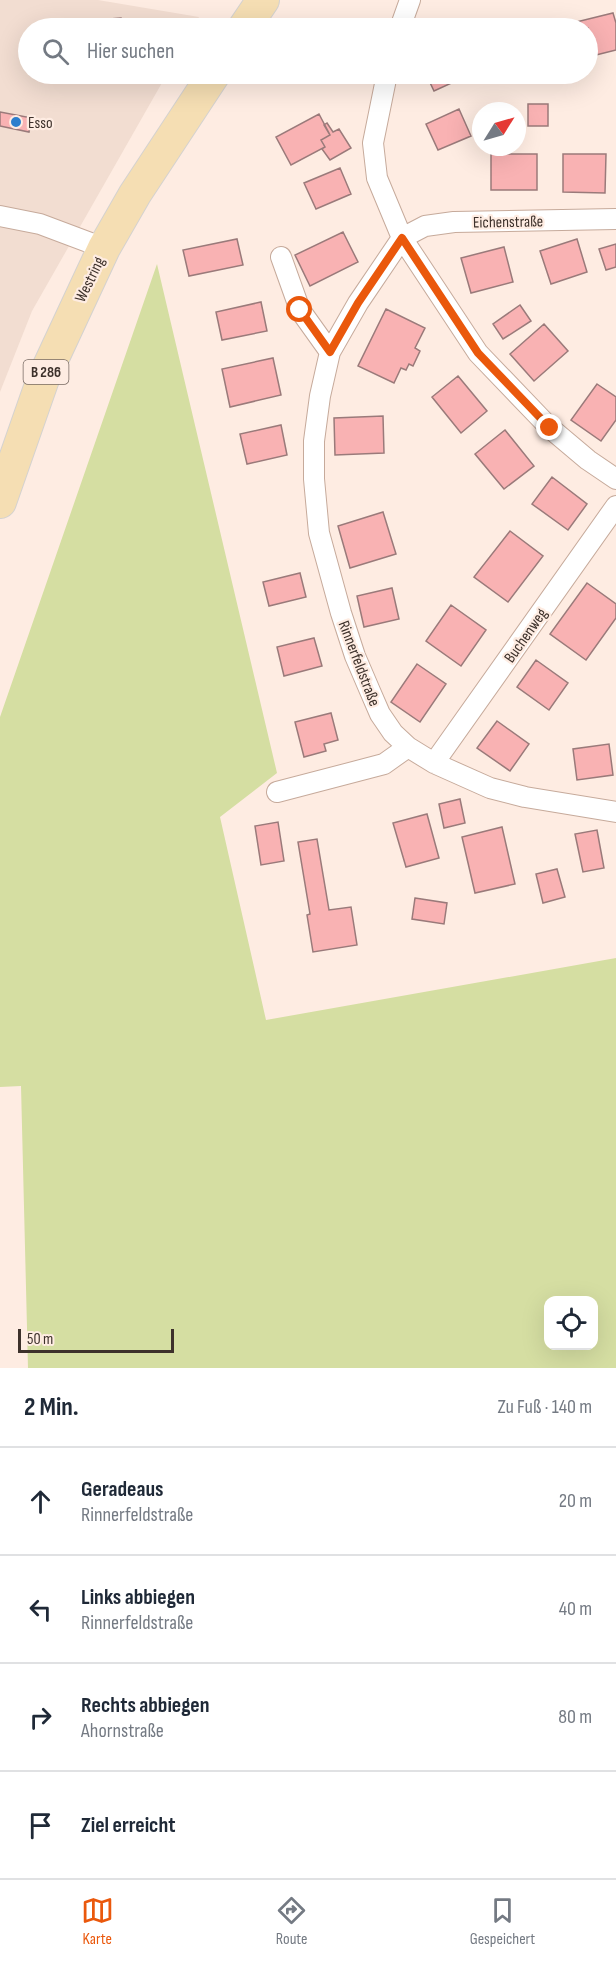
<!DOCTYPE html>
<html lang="de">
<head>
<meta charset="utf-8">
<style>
	body { margin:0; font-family:"Sofia Sans Condensed",sans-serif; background:#f6f6f7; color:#1f2937 }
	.controls { position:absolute; right:18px; bottom:18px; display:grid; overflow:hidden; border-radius:12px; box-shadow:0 6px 24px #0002 }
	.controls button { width:54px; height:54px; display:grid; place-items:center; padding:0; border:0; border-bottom:2px solid #e0e1e3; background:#fff; color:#1f2937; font:30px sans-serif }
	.compass { position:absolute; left:472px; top:102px; width:54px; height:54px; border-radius:50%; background:#fff; box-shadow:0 6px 24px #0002; rotate:53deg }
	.scale { position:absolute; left:18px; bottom:15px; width:156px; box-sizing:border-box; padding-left:6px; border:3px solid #3d312b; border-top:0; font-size:16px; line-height:21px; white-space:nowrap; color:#3d312b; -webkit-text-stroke:4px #feece2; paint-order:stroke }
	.stop { position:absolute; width:18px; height:18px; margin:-14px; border:4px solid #ea580c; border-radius:50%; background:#fff }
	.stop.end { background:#ea580c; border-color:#fff; box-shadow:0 2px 6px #0008 }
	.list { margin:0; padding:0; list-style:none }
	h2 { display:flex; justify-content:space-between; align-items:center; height:78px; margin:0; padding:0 24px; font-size:26px }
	h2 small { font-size:20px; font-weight:400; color:#747a83 }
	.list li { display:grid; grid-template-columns:39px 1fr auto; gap:18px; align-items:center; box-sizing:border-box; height:108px; padding:0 24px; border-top:2px solid #e0e1e3 }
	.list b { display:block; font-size:22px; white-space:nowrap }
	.list p { margin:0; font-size:20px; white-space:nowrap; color:#747a83 }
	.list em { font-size:20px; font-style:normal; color:#747a83 }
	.icon { flex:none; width:33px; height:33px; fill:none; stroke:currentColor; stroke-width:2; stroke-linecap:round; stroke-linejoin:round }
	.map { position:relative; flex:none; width:616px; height:1368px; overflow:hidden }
	.search { position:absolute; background:#fff; box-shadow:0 6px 24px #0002; left:18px; right:18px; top:18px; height:66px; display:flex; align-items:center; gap:15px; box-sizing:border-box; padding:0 21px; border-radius:33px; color:#747a83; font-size:22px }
	.sheet { height:510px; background:#fff }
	nav { display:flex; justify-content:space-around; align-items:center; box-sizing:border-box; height:84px; border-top:2px solid #e0e1e3; background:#fff; font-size:16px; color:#747a83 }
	nav a { display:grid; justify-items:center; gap:3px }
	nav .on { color:#ea580c }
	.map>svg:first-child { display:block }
	.built { fill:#f2ddd1 }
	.green { fill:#d5dea2; fill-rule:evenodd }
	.building { fill:#f9b2b3; stroke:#9a7a7a; stroke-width:1.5 }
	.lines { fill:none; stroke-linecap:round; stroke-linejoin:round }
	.minor-casing { stroke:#c6aa9b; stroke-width:22 }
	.primary-casing { stroke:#d4d2d0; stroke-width:34 }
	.minor { stroke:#fff; stroke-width:20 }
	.primary { stroke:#f5deb3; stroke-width:32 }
	.route { stroke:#ea580c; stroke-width:8 }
	.poi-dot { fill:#2c7ecd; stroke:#feece2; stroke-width:2 }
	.labels { text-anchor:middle; stroke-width:4.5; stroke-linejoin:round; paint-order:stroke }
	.shield { fill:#feece2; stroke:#776962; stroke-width:1.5 }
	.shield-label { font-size:15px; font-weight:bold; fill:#3d312b }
	.poi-label { font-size:16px; fill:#3d312b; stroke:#feece2; text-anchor:start }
	.street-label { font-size:16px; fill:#3d312b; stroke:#feece2 }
</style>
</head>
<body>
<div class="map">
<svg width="616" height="1368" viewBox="0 0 616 1368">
	<rect width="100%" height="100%" fill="#feece2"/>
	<!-- built -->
	<path class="built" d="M0,0h98l101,17 -6,11h-165v46h139l-135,237 -32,81z"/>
	<!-- green -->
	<path class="green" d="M157,264l120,509 -57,44 46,203 350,-62v410h-588l-7,-282 -21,1v-370zM548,1300h46v46h-46z"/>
	<!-- building -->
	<path class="building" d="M613,13l3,10v27l-28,7v-29h-15l-1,-5z
		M121,18l1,10h-87l-1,-3z
		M426,74h40l1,2 -33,15z
		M528,104h20v22h-20z
		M459,109l12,27 -33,14 -12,-26z
		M0,112l32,6 -3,14 -29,-6z
		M319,114l11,21 -9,5 4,7 -34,18 -15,-28z
		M327,123l6,9 6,-3 12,19 -21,12 -8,-11 3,-2 -4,-7 9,-5 -6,-10z
		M491,154h46v36h-46z
		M563,154h43l-1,39 -42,-1z
		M340,168l11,26 -35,15 -12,-26z
		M343,232l15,30 -48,24 -15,-31z
		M237,239l6,26 -54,11 -6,-26z
		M577,239l10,33 -36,12 -11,-33z
		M616,244v23l-10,3 -7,-21z
		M504,247l9,35 -42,11 -10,-35z
		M261,302l6,29 -45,9 -6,-28z
		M520,305l11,16 -28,18 -10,-15z
		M386,309l39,19 -10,20 5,3 -7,15 -4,-2 -3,6 -5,-2 -7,15 -36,-17z
		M544,324l24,27 -34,30 -24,-27z
		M273,358l8,37 -51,12 -8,-38z
		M458,376l29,35 -26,22 -29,-36z
		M597,384l19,13v23l-15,21 -30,-21z
		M383,416l1,37 -49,2 -1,-37z
		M281,425l6,30 -40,9 -7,-30z
		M505,430l29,36 -30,23 -29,-35z
		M552,477l35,27 -19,26 -36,-26z
		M383,512l13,42 -46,14 -12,-42z
		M510,531l33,25 -35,46 -34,-25z
		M300,573l6,24 -37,9 -6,-24z
		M587,583l29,21v14l-30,42 -36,-26z
		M392,588l7,31 -35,8 -7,-31z
		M451,605l35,25 -25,36 -35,-25z
		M314,638l8,28 -38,10 -7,-29z
		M536,660l32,23 -19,27 -32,-23z
		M417,664l29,20 -26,38 -29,-20z
		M331,713l7,27 -14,4 2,7 -22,6 -9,-35z
		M497,721l32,23 -19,27 -33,-23z
		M609,744l4,31 -36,5 -4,-31z
		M460,799l5,24 -21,5 -5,-24z
		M427,814l12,44 -33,9 -13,-44z
		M278,822l6,39 -23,4 -6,-39z
		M502,827l13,57 -40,9 -13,-56z
		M597,830l7,38 -21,4 -8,-38z
		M317,839l12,71 22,-3 6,38 -44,7 -6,-37 3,-1 -12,-72z
		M557,869l8,28 -22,6 -7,-29z
		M415,898l32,5 -3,21 -32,-5z"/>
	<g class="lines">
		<!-- minor casing -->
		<g class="minor-casing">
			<path id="minor" d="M400,28l10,-28
				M387,74l-14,69 4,35 25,60 76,115 72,75 38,32 28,19
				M0,216l40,8 64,24
				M616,219l-162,3 -29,4 -23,12 -44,65 -28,49 -10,44 -6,45v38l5,54 22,80 14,43 15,35 10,23 13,19 15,14 26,16 56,25 35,9 91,15
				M281,257l19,53 30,42
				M434,763l182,-257
				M277,792l107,-28 24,-17"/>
		</g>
		<!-- primary casing -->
		<g class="primary-casing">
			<path id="primary" d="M244,28l19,-28
				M0,502l43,-123 61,-131 31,-54 79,-120"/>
		</g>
		<!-- minor -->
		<use href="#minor" class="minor"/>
		<!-- primary -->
		<use href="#primary" class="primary"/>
	</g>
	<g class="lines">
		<!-- route -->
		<path class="route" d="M300,310l30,42 28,-49 44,-65 76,115 72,75"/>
	</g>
	<!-- markers -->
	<circle class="poi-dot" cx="16" cy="122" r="6"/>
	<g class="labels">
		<!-- shield labels -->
		<rect class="shield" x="23.5" y="360" width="45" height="24" rx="4.5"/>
		<g class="shield-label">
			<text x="46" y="377">B 286</text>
		</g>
		<!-- poi labels -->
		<g class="poi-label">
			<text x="28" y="128">Esso</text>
		</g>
		<!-- street labels -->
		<g class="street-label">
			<text transform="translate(508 221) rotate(-1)" y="6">Eichenstraße</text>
			<text transform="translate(89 279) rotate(-64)" y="6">Westring</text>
			<text transform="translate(525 635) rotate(-55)" y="6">Buchenweg</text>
			<text transform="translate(360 663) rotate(69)" y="6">Rinnerfeldstraße</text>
		</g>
	</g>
</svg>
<div class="controls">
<button><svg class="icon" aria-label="locate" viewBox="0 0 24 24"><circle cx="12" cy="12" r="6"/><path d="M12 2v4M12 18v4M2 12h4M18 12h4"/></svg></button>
</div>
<svg class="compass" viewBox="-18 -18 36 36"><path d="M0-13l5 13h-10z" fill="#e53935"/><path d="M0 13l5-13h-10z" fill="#747a83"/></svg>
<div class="scale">50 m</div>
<div class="stop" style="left:300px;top:310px"></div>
<div class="stop end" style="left:550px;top:428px"></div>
<div class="search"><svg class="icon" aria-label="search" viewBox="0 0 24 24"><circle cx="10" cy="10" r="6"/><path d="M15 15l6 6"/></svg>Hier suchen</div>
</div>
<section class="sheet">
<h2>2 Min.<small>Zu Fuß · 140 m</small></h2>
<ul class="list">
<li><svg class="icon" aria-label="ahead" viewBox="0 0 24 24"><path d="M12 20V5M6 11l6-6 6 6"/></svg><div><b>Geradeaus</b><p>Rinnerfeldstraße</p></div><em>20 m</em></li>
<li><svg class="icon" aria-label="left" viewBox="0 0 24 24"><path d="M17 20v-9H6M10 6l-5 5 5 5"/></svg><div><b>Links abbiegen</b><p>Rinnerfeldstraße</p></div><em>40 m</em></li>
<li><svg class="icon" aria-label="right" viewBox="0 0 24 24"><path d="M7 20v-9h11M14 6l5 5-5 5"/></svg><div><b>Rechts abbiegen</b><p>Ahornstraße</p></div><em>80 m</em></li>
<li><svg class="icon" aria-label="arrive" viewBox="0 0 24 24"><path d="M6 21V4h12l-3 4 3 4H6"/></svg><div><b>Ziel erreicht</b></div></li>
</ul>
</section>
<nav>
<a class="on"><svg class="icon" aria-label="map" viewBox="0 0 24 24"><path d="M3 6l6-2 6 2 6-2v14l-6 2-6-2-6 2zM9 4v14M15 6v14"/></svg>Karte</a>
<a><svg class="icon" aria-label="directions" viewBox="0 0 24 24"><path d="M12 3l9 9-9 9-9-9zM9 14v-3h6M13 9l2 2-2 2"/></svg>Route</a>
<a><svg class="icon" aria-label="saved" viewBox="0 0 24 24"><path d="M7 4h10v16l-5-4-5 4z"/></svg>Gespeichert</a>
</nav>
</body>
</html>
